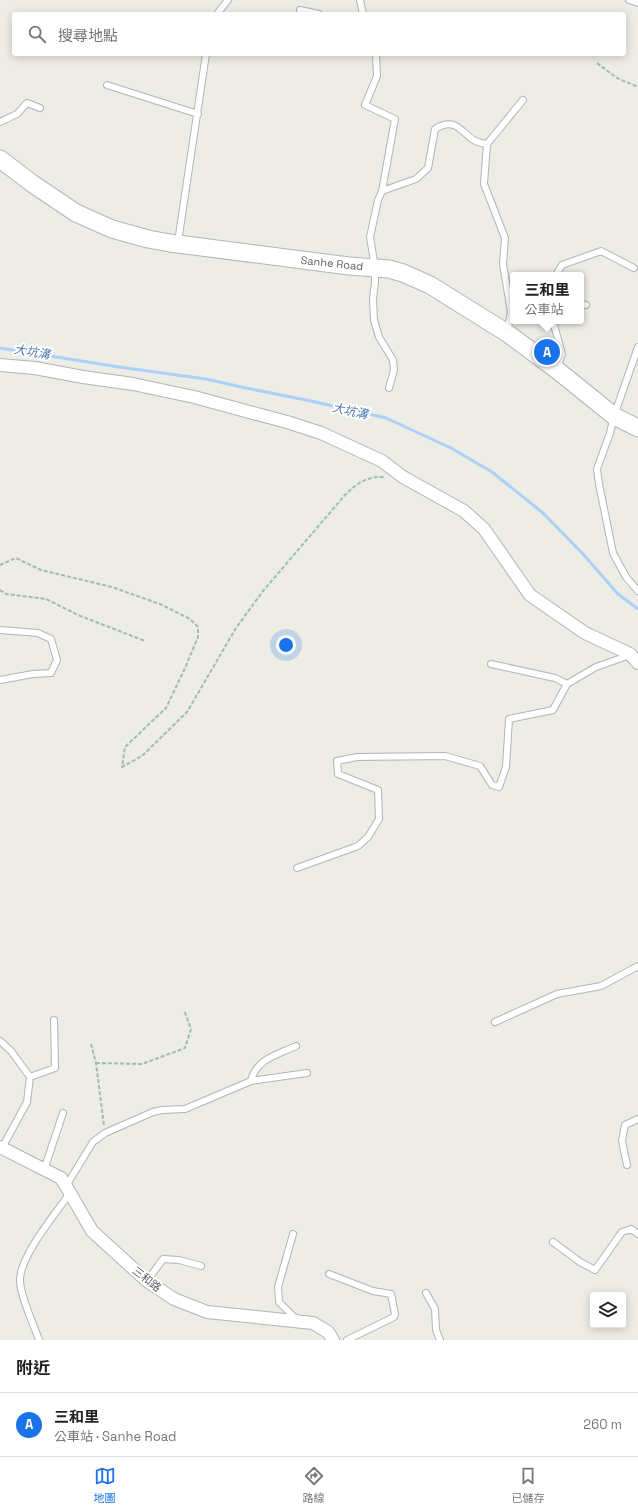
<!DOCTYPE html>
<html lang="zh-TW">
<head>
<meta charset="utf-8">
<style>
	body { margin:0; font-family:"Space Grotesk","Noto Sans TC",sans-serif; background:#f2f2f2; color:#222 }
	.controls { position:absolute; right:12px; bottom:12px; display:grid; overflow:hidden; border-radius:4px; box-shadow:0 2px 10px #0003 }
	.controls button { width:36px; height:36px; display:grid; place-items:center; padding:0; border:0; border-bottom:1px solid #e0e0e0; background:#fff; color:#222; font:20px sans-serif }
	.you { position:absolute; left:286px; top:645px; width:14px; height:14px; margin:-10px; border:3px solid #fff; border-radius:50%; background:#1a73e8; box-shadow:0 0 0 6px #1a73e833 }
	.badge { display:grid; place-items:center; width:26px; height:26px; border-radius:50%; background:#1a73e8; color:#fff; font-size:13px; font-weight:700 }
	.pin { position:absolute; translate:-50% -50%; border:2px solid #fff; box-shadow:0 1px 4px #0006 }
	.popup { position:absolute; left:510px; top:272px; width:74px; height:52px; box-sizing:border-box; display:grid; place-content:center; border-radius:4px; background:#fff; filter:drop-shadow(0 1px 3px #0005); font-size:13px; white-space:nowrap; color:#767676 }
	.popup b { font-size:15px; color:#222 }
	.popup::after { content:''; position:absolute; left:50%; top:100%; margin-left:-8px; border:8px solid transparent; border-top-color:#fff }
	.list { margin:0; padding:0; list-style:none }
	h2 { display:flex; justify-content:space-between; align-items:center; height:52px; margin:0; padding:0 16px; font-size:17px }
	h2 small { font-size:13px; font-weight:400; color:#767676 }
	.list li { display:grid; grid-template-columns:26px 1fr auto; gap:12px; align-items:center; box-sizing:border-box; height:64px; padding:0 16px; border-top:1px solid #e0e0e0 }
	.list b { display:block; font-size:15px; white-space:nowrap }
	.list p { margin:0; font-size:13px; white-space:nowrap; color:#767676 }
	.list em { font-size:13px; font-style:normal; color:#767676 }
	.icon { flex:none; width:22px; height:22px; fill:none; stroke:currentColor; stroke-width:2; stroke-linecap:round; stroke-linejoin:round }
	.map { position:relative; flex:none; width:638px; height:1340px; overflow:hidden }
	.search { position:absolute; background:#fff; box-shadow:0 2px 10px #0003; left:12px; right:12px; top:12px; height:44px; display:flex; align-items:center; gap:10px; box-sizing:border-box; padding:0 14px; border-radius:4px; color:#767676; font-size:15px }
	.sheet { height:116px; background:#fff }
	nav { display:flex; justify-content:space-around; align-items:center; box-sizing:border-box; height:56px; border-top:1px solid #e0e0e0; background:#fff; font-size:11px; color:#767676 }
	nav a { display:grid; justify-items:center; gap:2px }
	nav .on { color:#1a73e8 }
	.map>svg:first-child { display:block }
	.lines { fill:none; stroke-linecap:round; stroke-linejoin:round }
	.stream { stroke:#acd1f6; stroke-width:3 }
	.lane-casing { stroke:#b2b4b8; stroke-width:8 }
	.street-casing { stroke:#b2b4b8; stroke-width:14 }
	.secondary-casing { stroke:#b3b6ba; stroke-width:19 }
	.path { stroke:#9cc0a9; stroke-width:2; stroke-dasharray:4 2; stroke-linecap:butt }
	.lane { stroke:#fff; stroke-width:6 }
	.street { stroke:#fff; stroke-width:12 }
	.secondary { stroke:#fff; stroke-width:17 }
	.labels { text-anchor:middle; stroke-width:4; stroke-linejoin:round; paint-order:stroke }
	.street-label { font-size:11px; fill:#5c5f63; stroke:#fff }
	.water-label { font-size:12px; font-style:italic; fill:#4e78af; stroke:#fff }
</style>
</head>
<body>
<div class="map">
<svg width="638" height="1340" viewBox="0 0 638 1340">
	<rect width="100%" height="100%" fill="#edece5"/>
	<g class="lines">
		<!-- stream -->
		<path class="stream" d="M0,348l119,19 87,12 40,9 65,13 75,17 65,30 41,24 51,41 40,41 35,40 20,15"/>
		<!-- lane casing -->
		<g class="lane-casing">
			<path id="lane" d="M360,0l3,14
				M629,0l9,3
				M300,10l19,4
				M217,14l11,-14
				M376,54l1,22 -12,29 30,14 -13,72
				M107,85l91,29
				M0,122l17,-8 10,-11 13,5
				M487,144l-3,40 21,54 -2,26 8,48 -4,20
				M178,242l28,-188
				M556,275l6,-10 39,-14 33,17
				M581,304l5,1
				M553,321l9,33 -5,15
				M638,347l-24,69 -4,17 -13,36 2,15 14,69 13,24 12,14
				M389,388l5,-18 -1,-10 -14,-23 -5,-17 -1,-21 2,-17v-14l-5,-31 8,-37 4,-9 34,-12 12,-11 7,-39c27,-16 27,14 52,15l36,-44
				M0,630l38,3 13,6 6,21 -6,13 -18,1 -33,6
				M491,664l64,14 12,6
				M297,868l61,-22 10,-9 11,-18 -1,-29 -40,-16 -1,-13 20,-4 88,-1 35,10 12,19 7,2 7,-20 3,-48 44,-9 14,-26 29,-17 34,-12
				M495,1022l62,-28 44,-8 37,-20
				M0,1041l11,10 19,26 -3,25 -25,46
				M30,1077l25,-9 -1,-48
				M251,1081c5,-22 26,-26 45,-35
				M627,1165l-5,-24 3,-16 13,-6
				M44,1170l19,-57
				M66,1186l27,-44 12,-9 48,-21 9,-2 23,-1 66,-28 56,-8
				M293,1234l-15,53 1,15 18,18
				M553,1242l27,20 15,8 27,-38 9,-3 7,5
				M329,1274l44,17 18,3 4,20 -1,3 -47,23
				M147,1281l16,-22 16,1 22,6
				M426,1293l9,16 1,21 4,10
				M39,1340c-6,-18 -18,-41 -19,-59 -1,-24 36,-68 50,-88"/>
		</g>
		<!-- street casing -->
		<g class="street-casing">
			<path id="street" d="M0,365l35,3 48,9 50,7 61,13 93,25 34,11 61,28 21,16 61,34 20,18 46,66 55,38 45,21 8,9
				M0,1147l61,31 5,8 26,45 55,50 27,18 33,13 106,11 15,9 5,8"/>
		</g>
		<!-- secondary casing -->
		<g class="secondary-casing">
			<path id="secondary" d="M0,159l33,25 43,29 36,16 36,10 22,4 179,23 40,3 14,4 27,12 77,48 50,37 57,46 24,12"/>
		</g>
		<!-- path -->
		<path class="path" d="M597,63l20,15 21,9
			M0,565l16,-7 25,12 71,17 48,17 30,15 8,8v10l-13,31 -19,40 -41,39 -3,20 20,-11 45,-44 49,-84 27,-37 82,-96c12,-12 22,-19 40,-18
			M0,590l6,4 40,5 32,16 67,26
			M91,1044l5,19 8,63
			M96,1063l46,1 43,-16 6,-19 -7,-19"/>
		<!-- lane -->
		<use href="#lane" class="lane"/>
		<!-- street -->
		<use href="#street" class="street"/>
		<!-- secondary -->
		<use href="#secondary" class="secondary"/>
	</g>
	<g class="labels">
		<!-- street labels -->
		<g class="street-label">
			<text transform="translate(332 263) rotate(6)" y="4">Sanhe Road</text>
			<text transform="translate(147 1279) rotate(38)" y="4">三和路</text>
		</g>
		<!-- water labels -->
		<g class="water-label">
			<text transform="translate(32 352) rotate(9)" y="4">大坑溝</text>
			<text transform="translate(350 411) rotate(12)" y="4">大坑溝</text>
		</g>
	</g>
</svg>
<div class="controls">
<button><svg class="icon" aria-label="layers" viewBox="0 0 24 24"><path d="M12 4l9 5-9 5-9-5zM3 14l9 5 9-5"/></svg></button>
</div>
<div class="you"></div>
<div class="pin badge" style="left:547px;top:352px">A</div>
<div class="popup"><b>三和里</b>公車站</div>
<div class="search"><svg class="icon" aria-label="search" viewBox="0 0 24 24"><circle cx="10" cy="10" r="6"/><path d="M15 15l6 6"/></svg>搜尋地點</div>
</div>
<section class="sheet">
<h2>附近<small></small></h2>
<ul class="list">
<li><span class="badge">A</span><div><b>三和里</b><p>公車站 · Sanhe Road</p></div><em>260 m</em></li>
</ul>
</section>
<nav>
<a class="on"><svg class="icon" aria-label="map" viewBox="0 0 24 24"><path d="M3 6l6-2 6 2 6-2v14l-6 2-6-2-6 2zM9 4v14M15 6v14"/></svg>地圖</a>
<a><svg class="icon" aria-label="directions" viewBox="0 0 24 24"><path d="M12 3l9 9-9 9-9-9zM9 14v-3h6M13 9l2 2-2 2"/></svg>路線</a>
<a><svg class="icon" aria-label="saved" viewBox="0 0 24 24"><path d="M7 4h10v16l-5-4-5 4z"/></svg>已儲存</a>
</nav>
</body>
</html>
